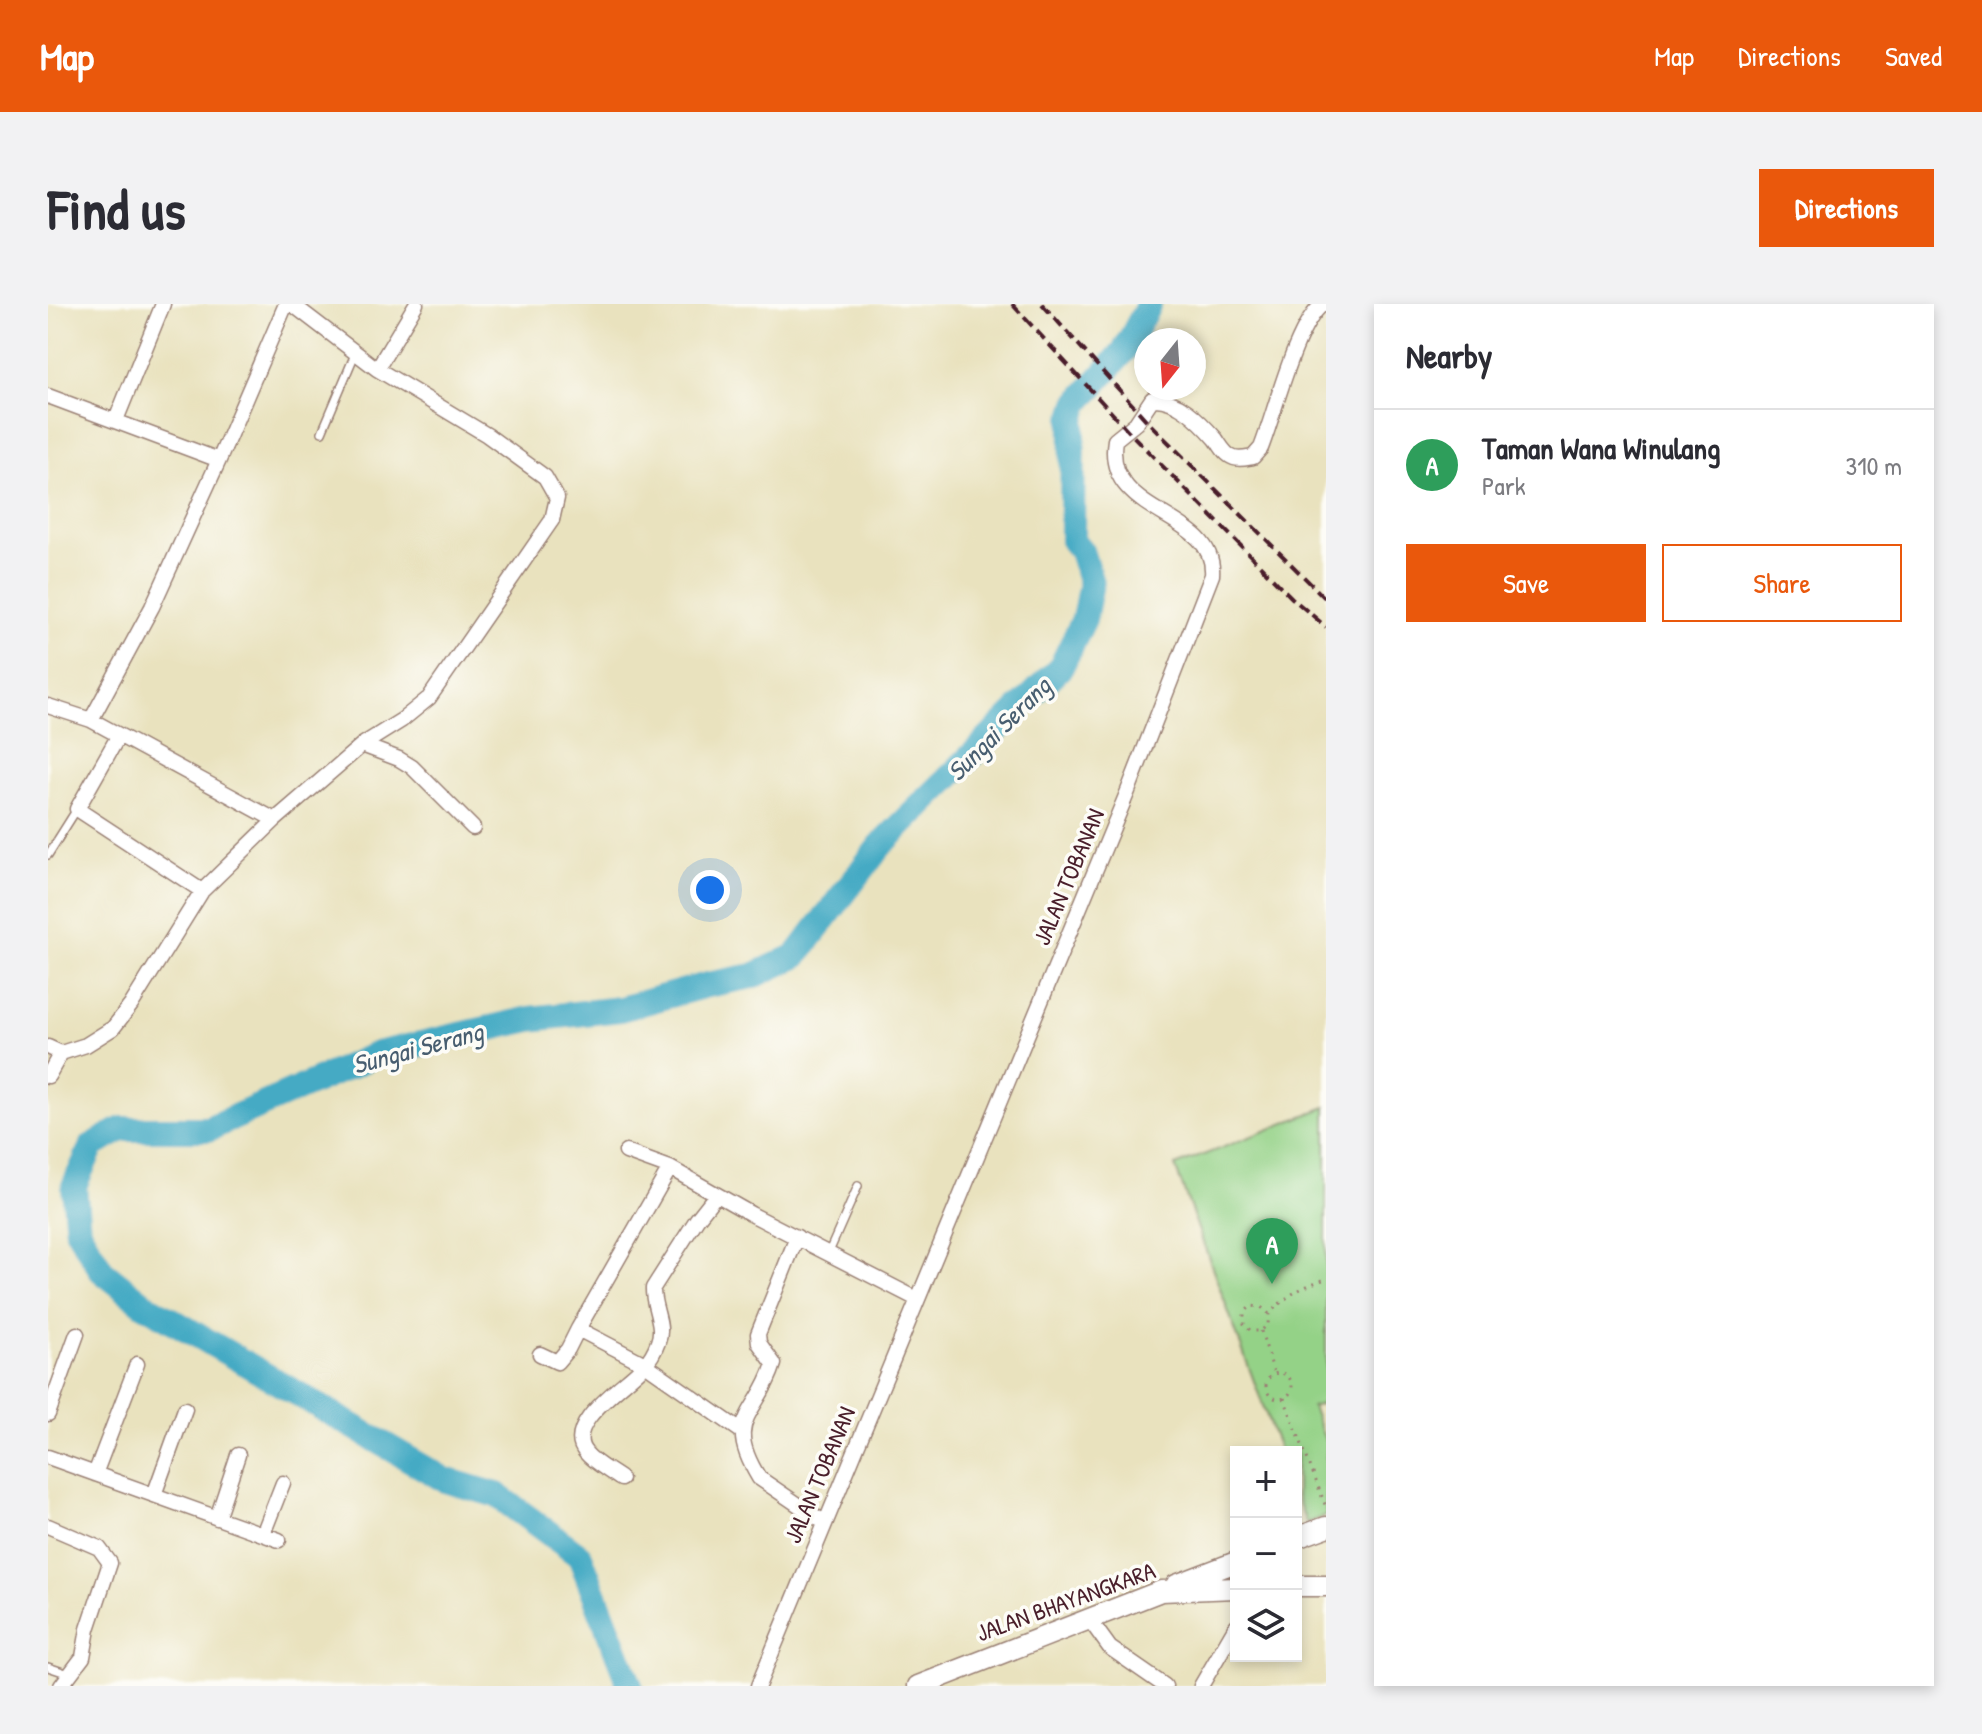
<!DOCTYPE html>
<html lang="en">
<head>
<meta charset="utf-8">
<style>
	body { margin:0; font-family:"Patrick Hand",sans-serif; background:#f2f2f3; color:#2b2b33 }
	.controls { position:absolute; right:24px; bottom:24px; display:grid; overflow:hidden; border-radius:0px; box-shadow:0 4px 12px #0003 }
	.controls button { width:72px; height:72px; display:grid; place-items:center; padding:0; border:0; border-bottom:2px solid #e1e1e2; background:#fff; color:#2b2b33; font:40px sans-serif }
	.compass { position:absolute; left:1086px; top:24px; width:72px; height:72px; border-radius:50%; background:#fff; box-shadow:0 4px 12px #0003; rotate:197deg }
	.you { position:absolute; left:662px; top:586px; width:28px; height:28px; margin:-20px; border:6px solid #fff; border-radius:50%; background:#1a73e8; box-shadow:0 0 0 12px #1a73e833 }
	.badge { display:grid; place-items:center; width:52px; height:52px; border-radius:50%; background:#ea580c; color:#fff; font-size:26px; font-weight:700 }
	.pin { position:absolute; translate:-50% -66px; filter:drop-shadow(0 2px 4px #0008) }
	.pin::after { content:''; position:absolute; top:42px; width:28px; height:24px; background:inherit; clip-path:polygon(0 0,100% 0,50% 100%) }
	.list { margin:0; padding:0; list-style:none }
	h2 { display:flex; justify-content:space-between; align-items:center; height:104px; margin:0; padding:0 32px; font-size:34px }
	h2 small { font-size:26px; font-weight:400; color:#7c7c81 }
	.list li { display:grid; grid-template-columns:52px 1fr auto; gap:24px; align-items:center; box-sizing:border-box; height:112px; padding:0 32px; border-top:2px solid #e1e1e2 }
	.list b { display:block; font-size:30px; white-space:nowrap }
	.list p { margin:0; font-size:26px; white-space:nowrap; color:#7c7c81 }
	.list em { font-size:26px; font-style:normal; color:#7c7c81 }
	.actions { display:flex; gap:16px; padding:24px 32px }
	.actions a { flex:1; padding:18px 0; border:2px solid #ea580c; border-radius:0px; text-align:center; font-size:28px; color:#ea580c }
	.actions .main { background:#ea580c; color:#fff }
	.icon { flex:none; width:44px; height:44px; fill:none; stroke:currentColor; stroke-width:2; stroke-linecap:round; stroke-linejoin:round }
	.map { position:relative; flex:none; width:1278px; height:1382px; overflow:hidden; border-radius:0px }
	header { display:flex; align-items:center; gap:48px; box-sizing:border-box; height:112px; padding:0 40px; background:#ea580c; color:#fff }
	header strong { font-size:38px }
	nav { display:flex; gap:44px; margin-inline-start:auto; font-size:28px }
	.intro { display:flex; align-items:center; justify-content:space-between; box-sizing:border-box; height:192px; padding:0 48px }
	h1 { margin:0; font-size:56px }
	.button { padding:20px 36px; border-radius:0px; background:#ea580c; color:#fff; font-size:28px; font-weight:700 }
	main { display:flex; gap:48px; padding:0 48px }
	aside { flex:1; background:#fff; border-radius:0px; box-shadow:0 4px 12px #0003 }
	.map>svg:first-child { display:block }
	.green { fill:#94d287; stroke:#6f7859; stroke-width:2 }
	.lines { fill:none; stroke-linecap:round; stroke-linejoin:round }
	.river { stroke:#45aac4; stroke-width:26 }
	.lane-casing { stroke:#9a8074; stroke-width:10 }
	.street-casing { stroke:#9a8074; stroke-width:17 }
	.secondary-casing { stroke:#9a8074; stroke-width:23 }
	.path { stroke:#9a8074; stroke-width:3; stroke-dasharray:2 6; stroke-linecap:butt }
	.lane { stroke:#fff; stroke-width:7 }
	.street { stroke:#fff; stroke-width:14 }
	.secondary { stroke:#fff; stroke-width:20 }
	.rail { stroke:#4a1f2b; stroke-width:4; stroke-dasharray:12 6; stroke-linecap:butt }
	.labels { text-anchor:middle; stroke-width:7; stroke-linejoin:round; paint-order:stroke }
	.street-label { font-size:24px; fill:#4a1f2b; stroke:#fdfcf7 }
	.water-label { font-size:26px; font-style:italic; fill:#485e70; stroke:#fdfcf7 }
</style>
</head>
<body>
<header>
<strong>Map</strong>
<nav><a>Map</a><a>Directions</a><a>Saved</a></nav>
</header>
<div class="intro"><h1>Find us</h1><a class="button">Directions</a></div>
<main>
<div class="map">
<svg width="1278" height="1382" viewBox="0 0 1278 1382">
	<rect width="100%" height="100%" fill="#fdfcf7"/>
	<filter id="ink" filterUnits="userSpaceOnUse"><feTurbulence type="fractalNoise" baseFrequency=".0125" numOctaves="2"/><feDisplacementMap in="SourceGraphic" scale="16" xChannelSelector="R" yChannelSelector="G"/><feConvolveMatrix kernelMatrix="1 2 1 2 8 2 1 2 1" color-interpolation-filters="sRGB"/></filter>
	<filter id="wash" filterUnits="userSpaceOnUse"><feTurbulence type="fractalNoise" baseFrequency=".006" numOctaves="4" result="noise"/><feDisplacementMap in="SourceGraphic" scale="32" xChannelSelector="R" yChannelSelector="G"/><feGaussianBlur stdDeviation="1.8" result="paint"/><feColorMatrix in="noise" values="0 0 0 0 0 0 0 0 0 0 0 0 0 0 0 0 0 1.4 0 .05"/><feComposite in="paint" operator="in"/></filter>
	<g filter="url(#wash)">
		<rect width="100%" height="100%" fill="#e9e2be"/>
		<!-- green -->
		<path class="green" d="M1278,803v295l-14,5 14,35v74l-20,7 -10,-28v-43h-16l-105,-286z"/>
		<g class="lines">
			<!-- river -->
			<path class="river" d="M582,1382l-50,-130 -83,-61 -52,-15 -301,-176 -42,-33 -24,-40 -4,-45 18,-40 30,-17h86l169,-75 153,-35 90,-10 87,-24 46,-9 43,-20 84,-110 181,-179 23,-48 7,-36 -10,-32 -9,-11 1,-121 5,-16 46,-52 25,-47"/>
		</g>
	</g>
	<g filter="url(#ink)">
		<g class="lines">
			<!-- lane casing -->
			<g class="lane-casing">
				<path id="lane" d="M274,128l33,-78
					M0,551l29,-46
					M781,948l29,-66
					M0,1363l21,7"/>
			</g>
			<!-- street casing -->
			<g class="street-casing">
				<path id="street" d="M329,65l39,-65
					M0,92l171,64
					M68,116l47,-116
					M0,402l43,14 184,100 87,-75 40,-25 27,-22 123,-178 5,-22 -12,-21 -58,-42 -110,-66 -85,-65
					M43,416l61,-113 67,-147 67,-156
					M71,431l-42,74 125,82
					M314,441l37,14 13,8 61,61
					M0,743l13,6 -13,23
					M13,749l25,-8 27,-17 18,-23 71,-114 73,-71
					M578,848l44,16 81,46 166,85
					M749,933l-39,97 1,9 15,21c-16,52 -52,54 -15,114l66,45
					M530,1025l92,-161
					M492,1050l17,8 11,-13 10,-20 67,35 96,67
					M0,1110l29,-80
					M0,1153l231,83
					M47,1170l42,-110
					M573,1175c-11,-8 -27,-16 -35,-26 -26,-29 45,-71 59,-89 6,-6 10,-14 13,-22 7,-18 -6,-35 -5,-54l44,-69 19,-24
					M106,1191l31,-86
					M169,1214l21,-63
					M0,1222l51,22 11,15 -22,66 -5,28 -22,29
					M215,1230l20,-51
					M1041,1315l21,29 55,38
					M710,1382l370,-895 84,-216c5,-65 -110,-57 -97,-135l21,-17 16,-24c25,-2 48,22 64,40 5,7 9,16 18,19 6,2 13,0 19,-1l8,-9c14,-35 34,-123 62,-144
					M1153,1382l35,-60"/>
			</g>
			<!-- secondary casing -->
			<g class="secondary-casing">
				<path id="secondary" d="M1248,1234l30,-11
					M1128,1281l60,-23
					M1248,1282h30
					M870,1382l243,-95 75,-3"/>
			</g>
			<!-- path -->
			<path class="path" d="M1221,1010l-8,-7 -10,-1 -7,7v11l7,7h10l7,-7 1,-10c17,-18 33,-28 57,-35
				M1213,1027l13,42
				M1218 1082a13 13 0 1 1 26 0a13 13 0 1 1-26 0Z
				M1236,1094l42,109"/>
			<!-- lane -->
			<use href="#lane" class="lane"/>
			<!-- street -->
			<use href="#street" class="street"/>
			<!-- secondary -->
			<use href="#secondary" class="secondary"/>
			<!-- rail -->
			<path class="rail" d="M964,0l121,132 159,162 34,29
				M994,0l106,118 178,177"/>
		</g>
	</g>
	<g class="labels">
		<!-- street labels -->
		<g class="street-label">
			<text transform="translate(1021 573) rotate(-67)" y="8">JALAN TOBANAN</text>
			<text transform="translate(772 1171) rotate(-67)" y="8">JALAN TOBANAN</text>
			<text transform="translate(1018 1298) rotate(-20)" y="8">JALAN BHAYANGKARA</text>
		</g>
		<!-- water labels -->
		<g class="water-label">
			<text transform="translate(951 425) rotate(-45)" y="9">Sungai Serang</text>
			<text transform="translate(370 744) rotate(-15)" y="9">Sungai Serang</text>
		</g>
	</g>
</svg>
<div class="controls">
<button>+</button>
<button>−</button>
<button><svg class="icon" aria-label="layers" viewBox="0 0 24 24"><path d="M12 4l9 5-9 5-9-5zM3 14l9 5 9-5"/></svg></button>
</div>
<svg class="compass" viewBox="-18 -18 36 36"><path d="M0-13l5 13h-10z" fill="#e53935"/><path d="M0 13l5-13h-10z" fill="#7c7c81"/></svg>
<div class="you"></div>
<div class="pin badge" style="left:1224px;top:980px;background:#2e9e5b">A</div>
</div>
<aside>
<h2>Nearby<small></small></h2>
<ul class="list">
<li><span class="badge" style="background:#2e9e5b">A</span><div><b>Taman Wana Winulang</b><p>Park</p></div><em>310 m</em></li>
</ul>
<div class="actions"><a class="main">Save</a><a>Share</a></div>
</aside>
</main>
</body>
</html>
